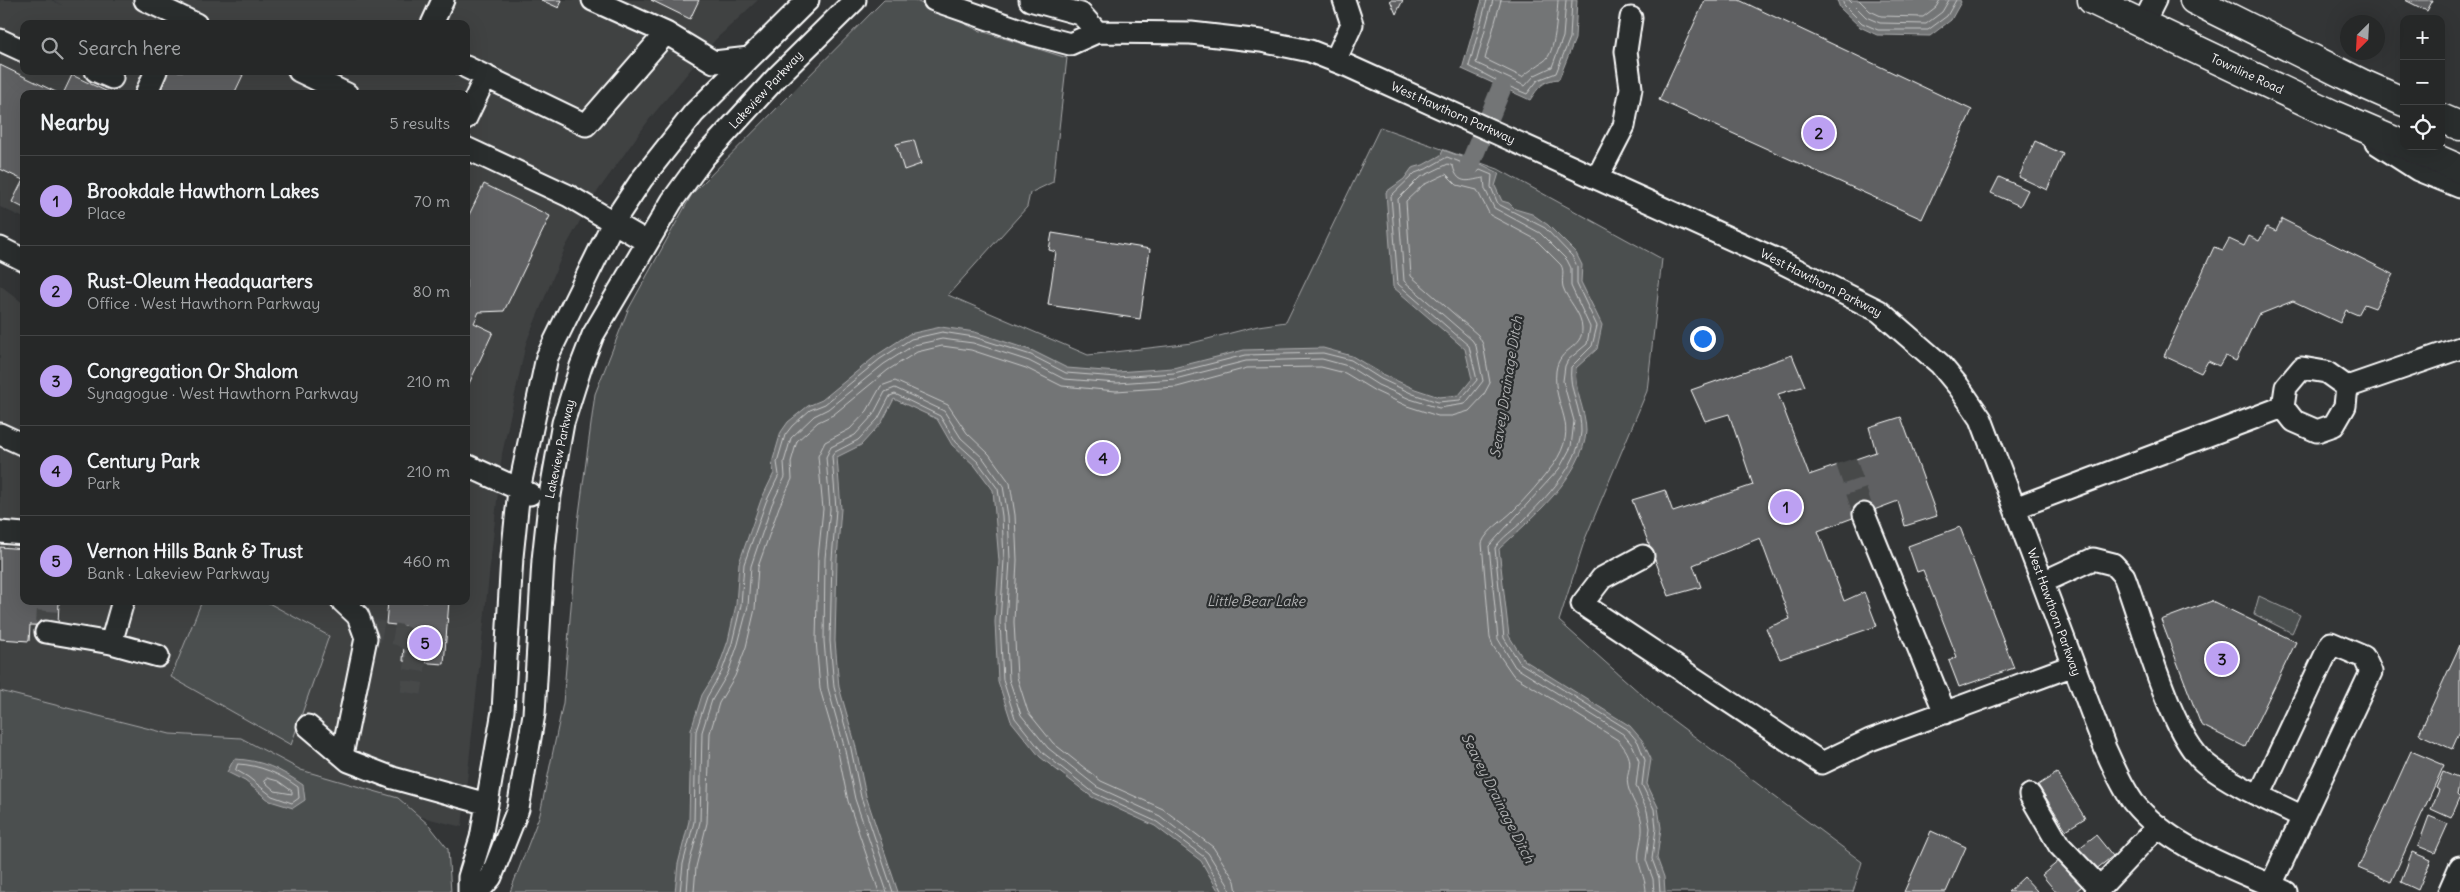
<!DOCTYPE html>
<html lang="en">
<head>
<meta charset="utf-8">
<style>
	body { margin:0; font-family:Delius,sans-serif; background:#323434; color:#f1f3f6 }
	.controls { position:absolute; right:15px; top:15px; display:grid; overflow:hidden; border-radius:10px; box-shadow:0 5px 20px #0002 }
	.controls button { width:45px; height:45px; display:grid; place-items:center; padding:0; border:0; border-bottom:1px solid #424445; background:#262828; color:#f1f3f6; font:25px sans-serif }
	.compass { position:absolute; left:2340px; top:15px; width:45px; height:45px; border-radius:50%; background:#262828; box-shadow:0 5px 20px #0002; rotate:204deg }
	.you { position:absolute; left:1702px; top:338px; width:18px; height:18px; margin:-12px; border:4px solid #fff; border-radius:50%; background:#1a73e8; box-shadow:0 0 0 8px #1a73e833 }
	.badge { display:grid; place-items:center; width:32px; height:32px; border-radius:50%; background:#bca0f2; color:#111; font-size:16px; font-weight:700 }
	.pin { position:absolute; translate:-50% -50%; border:2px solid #fff; box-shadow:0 1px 5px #0006 }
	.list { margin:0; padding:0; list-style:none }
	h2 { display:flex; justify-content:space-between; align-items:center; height:65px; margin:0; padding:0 20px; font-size:21px }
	h2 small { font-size:16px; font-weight:400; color:#a4a6a8 }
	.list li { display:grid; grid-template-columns:32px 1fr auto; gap:15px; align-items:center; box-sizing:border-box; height:90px; padding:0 20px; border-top:1px solid #424445 }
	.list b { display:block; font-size:19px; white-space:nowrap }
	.list p { margin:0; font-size:16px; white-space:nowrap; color:#a4a6a8 }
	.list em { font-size:16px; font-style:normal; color:#a4a6a8 }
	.icon { flex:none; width:28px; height:28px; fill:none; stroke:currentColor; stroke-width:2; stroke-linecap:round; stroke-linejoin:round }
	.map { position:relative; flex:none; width:2460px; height:892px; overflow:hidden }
	.search { position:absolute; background:#262828; box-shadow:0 5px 20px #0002; left:20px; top:20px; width:450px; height:55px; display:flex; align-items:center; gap:12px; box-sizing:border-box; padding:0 18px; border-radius:10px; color:#a4a6a8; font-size:19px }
	.panel { position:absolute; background:#262828; box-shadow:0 5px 20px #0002; left:20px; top:90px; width:450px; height:515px; border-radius:10px }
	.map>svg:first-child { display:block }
	.built { fill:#404243; fill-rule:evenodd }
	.green { fill:#4c4f50; stroke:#a6a7a8 }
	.water { fill:#737576; stroke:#abacad }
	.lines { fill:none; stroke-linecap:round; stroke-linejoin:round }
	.shore { stroke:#c7c8c8; stroke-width:1 }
	.canal { stroke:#737576; stroke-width:20 }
	.building { fill:#5f6162; stroke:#fff }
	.minor-tunnel { stroke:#47494a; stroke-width:21; stroke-dasharray:21 11; stroke-linecap:butt }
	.minor-casing { stroke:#fff; stroke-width:25 }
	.major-casing { stroke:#fff; stroke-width:31 }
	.minor { stroke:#2a2d2e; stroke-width:21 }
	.major { stroke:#2a2d2e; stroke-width:28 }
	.labels { text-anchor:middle; stroke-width:4.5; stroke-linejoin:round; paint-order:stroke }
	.street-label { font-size:12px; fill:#fff; stroke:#2a2d2e }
	.water-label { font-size:14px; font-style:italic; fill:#b2b3b4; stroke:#2a2d2e }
</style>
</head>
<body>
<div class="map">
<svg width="2460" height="892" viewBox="0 0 2460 892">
	<rect width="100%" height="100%" fill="#333536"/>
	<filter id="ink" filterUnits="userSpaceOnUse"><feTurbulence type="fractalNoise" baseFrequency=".02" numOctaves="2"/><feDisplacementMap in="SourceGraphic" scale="10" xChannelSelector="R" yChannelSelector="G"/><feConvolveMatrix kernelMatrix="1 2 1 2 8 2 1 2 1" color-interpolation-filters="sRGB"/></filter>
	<g filter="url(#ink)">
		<!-- built -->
		<path class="built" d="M0,0h51l11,5 -9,-5h705l-42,39 -65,78 -59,82 -27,49 -39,95 -24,111 -40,373 -462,-116v-426l24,19v297h442v-507h-442v124l-24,-11zM24,24h442v47h-442z"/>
		<!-- green -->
		<path class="green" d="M884,0h30l64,30 89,28 -14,124 -23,11 -3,14 -79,88 140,60 104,-12 66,-17 28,-4 94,-195 118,42 164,90 -15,132 -62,148 -26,82 100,89 203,152 -9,30h-1343l30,-78 23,-111 15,-181 17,-128 33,-84 64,-116z
			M2259,596l41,19 -8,18 -38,-19z
			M202,601h63l64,35 -38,109 -120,-68z
			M0,691l170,43 71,4 60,32 97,28 31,27 19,24 3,43h-451z"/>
		<!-- water -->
		<path class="water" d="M1482,0h95l-2,39 -16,40c-16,1 -21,9 -29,21l-68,-31z
			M1837,0h123l1,2 -10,18 -21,16 -53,-1 -17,-8 -20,-19z
			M1443,150l25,9 -3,9 7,3 5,-9 22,11 -4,13 7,15 7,2 6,6 17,5 16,11 28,28 6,12 -1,17 21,43 -5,24 -21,19c-3,22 10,41 10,63 -2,44 -57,90 -87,118l10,87 15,24 106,66 12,14 9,19 -4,25 11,23 3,21 -4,30 7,19 1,15h-446l-18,-31 -46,-35 -63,-29 -52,-40 -29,-36 -13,-40 -3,-59 4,-61 -6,-71 -18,-24 -23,-21 -15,-26 -43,-20 -12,23 -21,23 -24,12 4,52 -4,50 -2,82 4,46 16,56 11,53 32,96h-223l3,-28 11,-43 2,-91 11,-35 16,-26 10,-28 8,-36 3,-42 22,-63 13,-27 -2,-10 9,-31 7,-10 20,-16 14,-6 55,-45 32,-21 32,-7 34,5 58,19 34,17 50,4 56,-4 71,-18 79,-2 29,8 32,19 31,14 24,8 20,-2 13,-16 -7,-30 -72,-62 -7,-95 18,-13 8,-11 11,-3 18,-10z
			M234,759c28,1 46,10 69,26l2,15 -12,8 -23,-7 -25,-20 -18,-9z"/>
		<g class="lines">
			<!-- shore -->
			<path class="shore" d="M1487,0l-18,66 34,18 24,10 11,-14 18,-7 14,-35 2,-38
				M1493,0l-17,63 49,23 10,-11 17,-8 11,-30 3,-37
				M1501,0l-16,59 37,18c7,-6 15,-11 22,-16 12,-7 13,-48 14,-61
				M1842,0l2,5 18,18 16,7h50l19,-14 9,-16
				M1849,0l17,17 14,6 46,1 16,-12 7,-12
				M1859,0l11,11 11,5 42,1 13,-10 4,-7
				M238,764c22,1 42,10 60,23l1,11 -7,5 -20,-7 -24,-19 -12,-7z
				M267,778l11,3 14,10v3l-17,-3 -10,-9z
				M680,892l3,-28 11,-42 2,-91 11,-34 15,-26 10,-28 9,-38 3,-41 22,-62 13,-27 -2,-13 8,-27 7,-9 18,-16 15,-6 55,-45 31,-20 31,-7 32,5 57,18 35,18 51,4 57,-4 71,-18 78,-2 28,7 30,19 32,15 25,8 22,-2 17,-20 -8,-34 -71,-62 -7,-88 24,-23 11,-4 21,-12 13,5 1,9 9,4h4l6,-5 12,5 -1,12 7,17 47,24 27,28 5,10v18l20,42 -5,20 -21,21c-3,22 11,42 10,65 -3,34 -35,65 -58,89 -9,9 -21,16 -28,27l9,90 16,25 107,66 11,13 7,18 -3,25 12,24 2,19 -4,31 7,19 1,14
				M687,892l2,-27 11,-43 2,-90 10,-32 16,-27 10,-29 10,-38 3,-40 21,-62 13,-27 -1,-15 7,-24 23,-22 14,-7 56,-45 30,-19 28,-6 31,4 56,18 35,18 53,4 58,-4 71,-18 76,-2 26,7 30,19 32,14 29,9 26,-4 18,-23 -7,-35 -4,-6 -68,-59 -6,-82 21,-21 29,-14 5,2c5,22 19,13 31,12l1,11 9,19 46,25 27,27 4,8v18l19,41 -3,17 -19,16 -3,6 -2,15 11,40 -3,26 -12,22 -70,77 9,93 17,28 108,67 10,12 6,15 -3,25 11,25 3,17 -4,32 7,19 1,13
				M694,892l2,-25 11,-44 3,-90 9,-30 16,-27 11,-29 9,-38 3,-42 21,-60 13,-28 -1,-17 6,-21 21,-19 15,-7 55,-45 29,-18 25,-6 29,4 55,18 36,18 54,5 61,-4 70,-19 74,-1 24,6 30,18 32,15 31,10h14l17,-5 14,-15 7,-13 -7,-39 -5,-9 -67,-59 -5,-75 17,-16 23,-11 11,11 20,5 13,25 45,24 26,26c4,7 0,14 2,22 4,13 19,26 19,41 1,21 -23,19 -26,43 -4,38 26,53 -3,94 -12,16 -26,32 -40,46 -10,10 -26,19 -31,32l8,95 3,8 20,29 105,65c23,26 4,28 11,50 4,13 13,23 13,37 1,11 -5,23 -3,35 2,10 7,19 7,30
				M879,892l-31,-91 -11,-54 -17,-58 -4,-49 2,-82 5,-49 -5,-53 7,-14 25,-13 17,-18 14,-25 14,-5 53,24 19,28 22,21 21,29 5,32 2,45 -3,62 3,55 11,35 25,31 48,38 62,28 50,38 22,34 2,11
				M887,892l-32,-93 -11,-53 -16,-58 -4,-47 1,-83 5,-49 -4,-52 5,-10 24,-12 18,-20 12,-23 10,-4 49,23 17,27 22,20 20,28 5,30 2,44 -4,62 3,57 12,36 27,33 49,39 63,29 48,37 20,32 2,7
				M893,892l-32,-95 -11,-53 -16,-57 -4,-46 2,-82 4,-50 -4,-53 3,-4 23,-12 20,-21 12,-23 5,-2 45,22 16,26 22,20 20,27 4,27 2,44 -4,62 3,58 12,38 28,35 51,40 63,29 47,35 19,35"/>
			<!-- canal -->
			<path class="canal" d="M1468,169l33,-80"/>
		</g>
		<!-- building -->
		<path class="building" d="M541,0h21l-3,8z
			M651,0h48l-9,19z
			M1390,0h13l-7,14z
			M1705,0h34l233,110 -50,109 -263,-119z
			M2405,0h28l-6,11z
			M0,65l60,29h-36v114l-12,-6 11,-22 -23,-11z
			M167,71h68l8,4 -9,19h-78z
			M72,75l40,19h-49z
			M914,140l7,24 -17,6 -8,-26z
			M2035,141l28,13 -16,36 -28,-13z
			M1999,177l29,13 -8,16 -29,-13z
			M484,184l66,32 -46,95 -25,1 -5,11 19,9 -27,58v-169z
			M2282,219l111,55 -18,34 -11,-4 -6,11 -12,-5 -6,13 -47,-22 -35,14 -22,46 -11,-5 -6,10 -11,-5 -7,12 -37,-17 50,-109 9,3 6,-11 15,7 5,-10 10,5 8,-14 9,4z
			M1052,233l98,16 -10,70 -92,-14 8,-53 -7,-2z
			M1792,355l13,31 -27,8 31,81 67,-23 -7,-25 32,-10 36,99 -32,10 -7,-25 -80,30 26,70 20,-9 13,34 -97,33 -14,-31 24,-9 -30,-81 -67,27 8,22 -32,9 -37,-96 33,-10 8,22 80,-27 -24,-71 -24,7 -14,-31z
			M1960,527l54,141 -55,19 -10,-26 8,-4 -34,-87 -6,2 -9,-26z
			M0,547l24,2v52h35l-1,25 -28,-1 -1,16 -29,-2z
			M388,601h61l-5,63 -41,-3 2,-35 -19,-2z
			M2212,601l84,41 -51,105 -44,-22 -40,-105z
			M2460,645v86l-8,18 -33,-15z
			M2411,751l33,14 -53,117 -33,-14z
			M2443,772l17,7 -3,16 3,3 -9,20 -20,-9 8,-19 -3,-2z
			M2057,773l28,45 -19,12 -28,-45z
			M2429,816l19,8 -13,29 -17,-7z
			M1931,831l35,16 -20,45h-42z
			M2096,835l17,21 -18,14 -17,-21z
			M2412,852l19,8 -13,30 -17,-8z
			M2060,860l22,26 -7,6h-19l-14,-17z
			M2024,877l14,15h-30z"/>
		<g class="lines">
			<!-- minor-tunnel -->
			<path class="minor-tunnel" d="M1846,461l18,53
				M362,628l38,7 18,10 -7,48
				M46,632l2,-31"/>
			<!-- minor casing -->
			<g class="minor-casing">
				<path id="minor" d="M145,0l51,24
					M934,0l98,34 38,10 27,-12 94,1 70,8 49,10 38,15 425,192 106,53 61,53 19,23 22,32 124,329c8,18 16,37 28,54 37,46 101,66 153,90
					M1030,0l51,14 16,18
					M432,24l11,-24
					M2143,24l12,-24
					M666,33l48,29 35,-4
					M0,40l24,11
					M1335,61l17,-37 -8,-24
					M466,67l120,58 80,-92 -73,-33
					M96,71l16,7
					M299,71l48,23
					M146,94l10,-23
					M466,118l20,-42
					M2376,143l42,27 42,17
					M466,148l103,48 78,46
					M1597,178l27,-52 7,-38 -5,-37 5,-33
					M0,248l24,12
					M2302,368l24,4 21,15 -2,19 -11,19 -17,6 -23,-10 -11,-14 3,-20z
					M2347,387l113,-39
					M0,434l24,11
					M466,465l64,29
					M2015,508l268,-101
					M1864,514l81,199
					M0,532l24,2
					M1643,556l-41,22 -20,26 240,159 48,-23 204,-75
					M2043,582l50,-23 20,5 11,12c18,46 46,160 82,188 26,21 67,38 97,53
					M342,601l16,15 8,22 -24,117
					M46,632l65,11 47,13
					M111,643l12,-42
					M308,726l41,35 44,17 94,26
					M2030,795l29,50 41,43
					M2259,796l72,-153 33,14 7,15 -100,213
					M469,892v-15l12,-39 22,-127 9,-154 7,-67 28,-133 67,-136 28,-42 52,-66 114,-113
					M478,892l13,-15 27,-68 16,-95 9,-154 7,-65 13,-72 18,-57 12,-31 79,-134 32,-44 73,-80 78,-77
					M2096,892l62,-66
					M2449,892l11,-25"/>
			</g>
			<!-- major casing -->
			<g class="major-casing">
				<path id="major" d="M2092,0l242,115 70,30
					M2194,0l167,83 43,19
					M2441,118l19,8
					M2407,146l53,23"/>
			</g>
			<!-- minor -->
			<use href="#minor" class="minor"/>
			<!-- major -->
			<use href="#major" class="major"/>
		</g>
	</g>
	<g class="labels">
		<!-- street labels -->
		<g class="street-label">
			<text transform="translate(2247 74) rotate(25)" y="4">Townline Road</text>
			<text transform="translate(766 90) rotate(-47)" y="4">Lakeview Parkway</text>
			<text transform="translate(1453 113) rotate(24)" y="4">West Hawthorn Parkway</text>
			<text transform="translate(1821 283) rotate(27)" y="4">West Hawthorn Parkway</text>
			<text transform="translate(560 449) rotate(-78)" y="4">Lakeview Parkway</text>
			<text transform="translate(2054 612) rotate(70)" y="4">West Hawthorn Parkway</text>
		</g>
		<!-- water labels -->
		<g class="water-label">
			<text transform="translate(1506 387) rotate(-81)" y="5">Seavey Drainage Ditch</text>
			<text x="1256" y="606">Little Bear Lake</text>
			<text transform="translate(1498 798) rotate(63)" y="5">Seavey Drainage Ditch</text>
		</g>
	</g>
</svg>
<div class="controls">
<button>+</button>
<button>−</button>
<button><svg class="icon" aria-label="locate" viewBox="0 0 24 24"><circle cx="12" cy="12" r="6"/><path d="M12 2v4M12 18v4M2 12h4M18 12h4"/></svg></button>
</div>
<svg class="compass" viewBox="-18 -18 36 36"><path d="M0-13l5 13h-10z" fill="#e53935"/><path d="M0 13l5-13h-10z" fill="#a4a6a8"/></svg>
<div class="you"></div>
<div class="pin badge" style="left:1786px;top:507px">1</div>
<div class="pin badge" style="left:1819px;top:133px">2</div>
<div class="pin badge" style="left:2222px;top:659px">3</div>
<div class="pin badge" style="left:1103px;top:458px">4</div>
<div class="pin badge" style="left:425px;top:643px">5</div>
<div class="search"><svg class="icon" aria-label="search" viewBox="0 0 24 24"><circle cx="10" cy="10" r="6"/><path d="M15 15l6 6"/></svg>Search here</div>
<section class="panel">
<h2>Nearby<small>5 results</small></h2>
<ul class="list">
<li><span class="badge">1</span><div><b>Brookdale Hawthorn Lakes</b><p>Place</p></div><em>70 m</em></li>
<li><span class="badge">2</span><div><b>Rust-Oleum Headquarters</b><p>Office · West Hawthorn Parkway</p></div><em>80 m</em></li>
<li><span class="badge">3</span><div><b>Congregation Or Shalom</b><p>Synagogue · West Hawthorn Parkway</p></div><em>210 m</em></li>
<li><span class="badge">4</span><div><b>Century Park</b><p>Park</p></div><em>210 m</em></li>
<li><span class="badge">5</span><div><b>Vernon Hills Bank &amp; Trust</b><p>Bank · Lakeview Parkway</p></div><em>460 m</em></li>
</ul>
</section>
</div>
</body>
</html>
